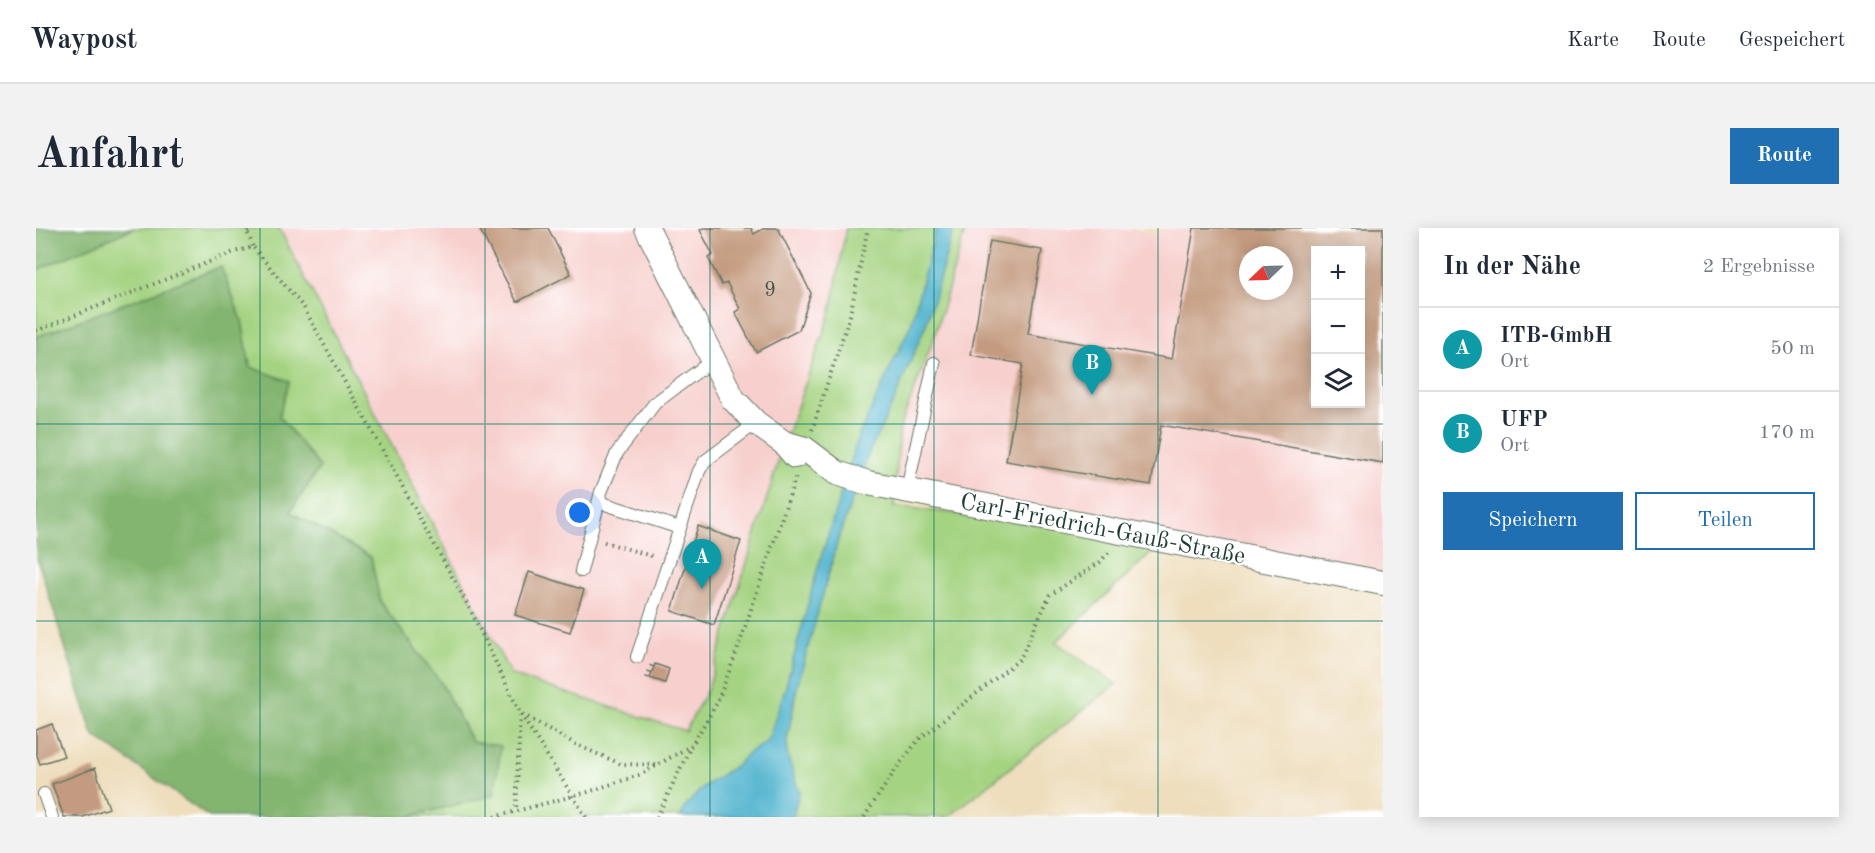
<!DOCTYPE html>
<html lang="de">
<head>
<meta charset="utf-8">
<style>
	body { margin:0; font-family:"Old Standard TT",serif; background:#f2f2f3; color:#1f2937 }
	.controls { position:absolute; right:18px; top:18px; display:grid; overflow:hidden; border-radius:0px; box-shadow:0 3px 15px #0003 }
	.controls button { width:54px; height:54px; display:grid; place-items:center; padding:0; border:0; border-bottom:2px solid #e0e1e3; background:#fff; color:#1f2937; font:30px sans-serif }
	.compass { position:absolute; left:1203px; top:18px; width:54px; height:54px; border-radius:50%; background:#fff; box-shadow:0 3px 15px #0003; rotate:247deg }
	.you { position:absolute; left:544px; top:285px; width:21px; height:21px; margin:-15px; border:4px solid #fff; border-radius:50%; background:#1a73e8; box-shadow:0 0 0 9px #1a73e833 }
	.badge { display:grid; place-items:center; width:39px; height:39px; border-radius:50%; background:#1f6fb2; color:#fff; font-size:20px; font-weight:700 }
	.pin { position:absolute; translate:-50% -50px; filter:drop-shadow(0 2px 3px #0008) }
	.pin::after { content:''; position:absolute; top:32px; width:21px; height:18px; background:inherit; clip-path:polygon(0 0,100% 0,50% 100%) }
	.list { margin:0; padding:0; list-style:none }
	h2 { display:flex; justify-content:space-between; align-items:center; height:78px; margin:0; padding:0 24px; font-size:26px }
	h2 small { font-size:20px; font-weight:400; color:#747a83 }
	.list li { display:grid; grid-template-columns:39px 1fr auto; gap:18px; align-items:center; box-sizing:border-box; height:84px; padding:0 24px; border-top:2px solid #e0e1e3 }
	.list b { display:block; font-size:22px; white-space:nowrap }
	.list p { margin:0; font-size:20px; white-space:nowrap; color:#747a83 }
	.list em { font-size:20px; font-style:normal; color:#747a83 }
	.actions { display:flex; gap:12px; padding:18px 24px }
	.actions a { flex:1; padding:14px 0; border:2px solid #1f6fb2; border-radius:0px; text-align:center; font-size:21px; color:#1f6fb2 }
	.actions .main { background:#1f6fb2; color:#fff }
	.icon { flex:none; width:33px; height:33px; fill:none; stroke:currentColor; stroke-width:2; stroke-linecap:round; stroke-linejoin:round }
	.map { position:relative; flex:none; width:1347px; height:589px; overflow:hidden; border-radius:0px }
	header { display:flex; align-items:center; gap:36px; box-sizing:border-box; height:84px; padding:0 30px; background:#fff; border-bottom:2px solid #e0e1e3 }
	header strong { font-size:28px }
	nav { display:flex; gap:33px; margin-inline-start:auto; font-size:21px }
	.intro { display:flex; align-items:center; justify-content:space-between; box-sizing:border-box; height:144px; padding:0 36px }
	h1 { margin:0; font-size:42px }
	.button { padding:15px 27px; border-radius:0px; background:#1f6fb2; color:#fff; font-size:21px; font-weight:700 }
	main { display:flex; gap:36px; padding:0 36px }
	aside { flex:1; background:#fff; border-radius:0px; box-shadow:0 3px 15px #0003 }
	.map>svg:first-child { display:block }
	.built { fill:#f7d0ce; fill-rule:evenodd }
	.green { fill:#a4d381; stroke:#62885a; stroke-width:1.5 }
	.forest { fill:#83b56f; stroke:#517952; stroke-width:1.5 }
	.water { fill:#4eb2cd; stroke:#367880; stroke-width:1.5 }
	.building { fill:#c49b80; fill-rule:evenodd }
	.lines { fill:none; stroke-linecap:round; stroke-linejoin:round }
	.lane-casing { stroke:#677564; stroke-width:14 }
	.street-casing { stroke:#677564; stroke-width:26 }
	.path { stroke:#677564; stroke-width:4; stroke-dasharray:1.5 4.5; stroke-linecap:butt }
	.lane { stroke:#fff; stroke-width:12 }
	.street { stroke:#fff; stroke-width:24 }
	.grid { fill:none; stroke:#0f766e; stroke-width:1.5; stroke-opacity:0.55 }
	.labels { text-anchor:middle; stroke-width:4.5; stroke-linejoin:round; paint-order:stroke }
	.number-label { font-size:21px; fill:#485447 }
	.street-label { font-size:24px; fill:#1f3d34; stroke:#fff }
</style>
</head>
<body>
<header>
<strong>Waypost</strong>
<nav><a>Karte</a><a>Route</a><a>Gespeichert</a></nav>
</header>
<div class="intro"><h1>Anfahrt</h1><a class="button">Route</a></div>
<main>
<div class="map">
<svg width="1347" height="589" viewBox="0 0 1347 589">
	<rect width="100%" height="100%" fill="#fff"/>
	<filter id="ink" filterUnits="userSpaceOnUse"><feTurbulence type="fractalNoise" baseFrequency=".0167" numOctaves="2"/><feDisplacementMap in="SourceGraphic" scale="12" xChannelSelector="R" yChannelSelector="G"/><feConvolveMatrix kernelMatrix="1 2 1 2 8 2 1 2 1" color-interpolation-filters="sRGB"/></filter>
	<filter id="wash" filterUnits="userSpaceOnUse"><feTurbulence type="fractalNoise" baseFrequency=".008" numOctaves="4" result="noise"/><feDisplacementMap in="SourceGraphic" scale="24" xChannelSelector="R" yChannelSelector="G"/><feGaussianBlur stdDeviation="1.35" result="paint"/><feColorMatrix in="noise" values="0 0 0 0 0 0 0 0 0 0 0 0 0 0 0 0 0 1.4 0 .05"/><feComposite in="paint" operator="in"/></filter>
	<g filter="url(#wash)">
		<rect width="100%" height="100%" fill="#eedebe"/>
		<!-- built -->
		<path class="built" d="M243,0h567l-15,84 -47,131 -76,245 -23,43 -174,-56z
			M930,0h158l35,7 3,-7h221v355l-486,-95 3,-61 33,-86zM1280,22h44v154h-44zM1212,27h36v36h-36z"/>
		<!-- green -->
		<path class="green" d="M98,0h145l232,447 174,56 23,-43 76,-245 47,-131 15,-84h120l-33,113 -33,86 -6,79 271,34 -109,102 60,42 -168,133h-541l87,-22 -22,-53 -31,-59 -61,-81 -9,-45 -81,-45 30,-45 -41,-51 10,-35 -39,-14 -8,-46 -21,-54 -185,70v-68z"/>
		<!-- forest -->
		<path class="forest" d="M0,0h98l-95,41h-3z
			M185,39l21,54 8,46 39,14 -10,35 41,51 -30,45 81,45 9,45 61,81 31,59 29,4 -7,49 -87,22h-198l-116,-82 -57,-180v-218z"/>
		<!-- water -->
		<path class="water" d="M900,0h18l-27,94 -33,79 -25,51 -30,85 -41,146 -11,57v14l12,38 -6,25h-112l4,-10 18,-20 35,-23 10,-11 16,-9 5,-7 17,-51 32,-119 41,-132 52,-111z"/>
		<g id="blocks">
			<!-- building -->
			<path class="building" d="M443,0h69l23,46 -54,28z
				M667,0h48l3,6 11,-6h13l33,65 -12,37 -43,22 -21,-40 5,-3 -13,-26 -5,2 -14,-27 5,-3 -13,-25z
				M1158,0h189v235l-222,-38 -10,60 -145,-24 17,-97 -52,-9 19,-114 52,9 -14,84 144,25zM1280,22h44v154h-44zM1212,27h36v36h-36z
				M662,298l43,15 -27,84 -42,-14z
				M493,344l55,18 -14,42 -55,-17z
				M619,436l14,5 -4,14 -15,-5z
				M16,496l12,32 -24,8 -4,-12v-22z
				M59,540l14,40 -26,9h-19l-12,-33z"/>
		</g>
	</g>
	<g filter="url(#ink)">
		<use href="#blocks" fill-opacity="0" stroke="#677564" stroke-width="1.5"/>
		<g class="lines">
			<!-- lane casing -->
			<g class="lane-casing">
				<path id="lane" d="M871,262l27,-127
					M563,274l81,26
					M545,343l20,-79 16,-39 38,-50 58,-43
					M601,429l62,-186 6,-10 51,-38
					M8,566l8,23"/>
			</g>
			<!-- street casing -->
			<g class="street-casing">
				<path id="street" d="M611,0l86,171 23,24 28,20 11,13
					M748,215l21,6 32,24 31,10 515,100"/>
			</g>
			<!-- path -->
			<path class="path" d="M210,0l7,19
				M211,3l9,-3
				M0,103l198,-79 19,-5 51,61 166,301 50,104 -4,98
				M776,202l38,-115 18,-87
				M568,314l51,15
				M611,450l5,-14
				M458,589l94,-25 54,-18 50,-29 25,-42 21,-55 58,-172
				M550,589l-66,-104 57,32 44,19 35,1
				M621,589l34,-71
				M828,589l35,-52 20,-26 101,-80 30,-64 50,-33 10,-11"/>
			<!-- lane -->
			<use href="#lane" class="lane"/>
			<!-- street -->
			<use href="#street" class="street"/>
		</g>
	</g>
	<!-- grid -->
	<path class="grid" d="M224,0v589M449,0v589M674,0v589M898,0v589M1122,0v589M0,196h1347M0,393h1347"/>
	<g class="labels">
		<!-- number labels -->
		<g class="number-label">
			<text x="734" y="68">9</text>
		</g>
		<!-- street labels -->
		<g class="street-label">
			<text transform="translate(1067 300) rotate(11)" y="8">Carl-Friedrich-Gauß-Straße</text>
		</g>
	</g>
</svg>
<div class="controls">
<button>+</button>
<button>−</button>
<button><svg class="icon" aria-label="layers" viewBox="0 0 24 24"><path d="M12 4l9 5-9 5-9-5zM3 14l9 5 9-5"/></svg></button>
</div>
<svg class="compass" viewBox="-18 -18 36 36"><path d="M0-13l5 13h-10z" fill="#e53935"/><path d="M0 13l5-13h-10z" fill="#747a83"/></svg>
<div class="you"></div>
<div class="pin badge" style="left:666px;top:361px;background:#0f9aa8">A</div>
<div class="pin badge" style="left:1056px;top:167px;background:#0f9aa8">B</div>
</div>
<aside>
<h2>In der Nähe<small>2 Ergebnisse</small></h2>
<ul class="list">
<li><span class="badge" style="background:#0f9aa8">A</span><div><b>ITB-GmbH</b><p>Ort</p></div><em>50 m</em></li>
<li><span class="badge" style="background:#0f9aa8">B</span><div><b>UFP</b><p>Ort</p></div><em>170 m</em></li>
</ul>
<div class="actions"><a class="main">Speichern</a><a>Teilen</a></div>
</aside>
</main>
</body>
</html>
